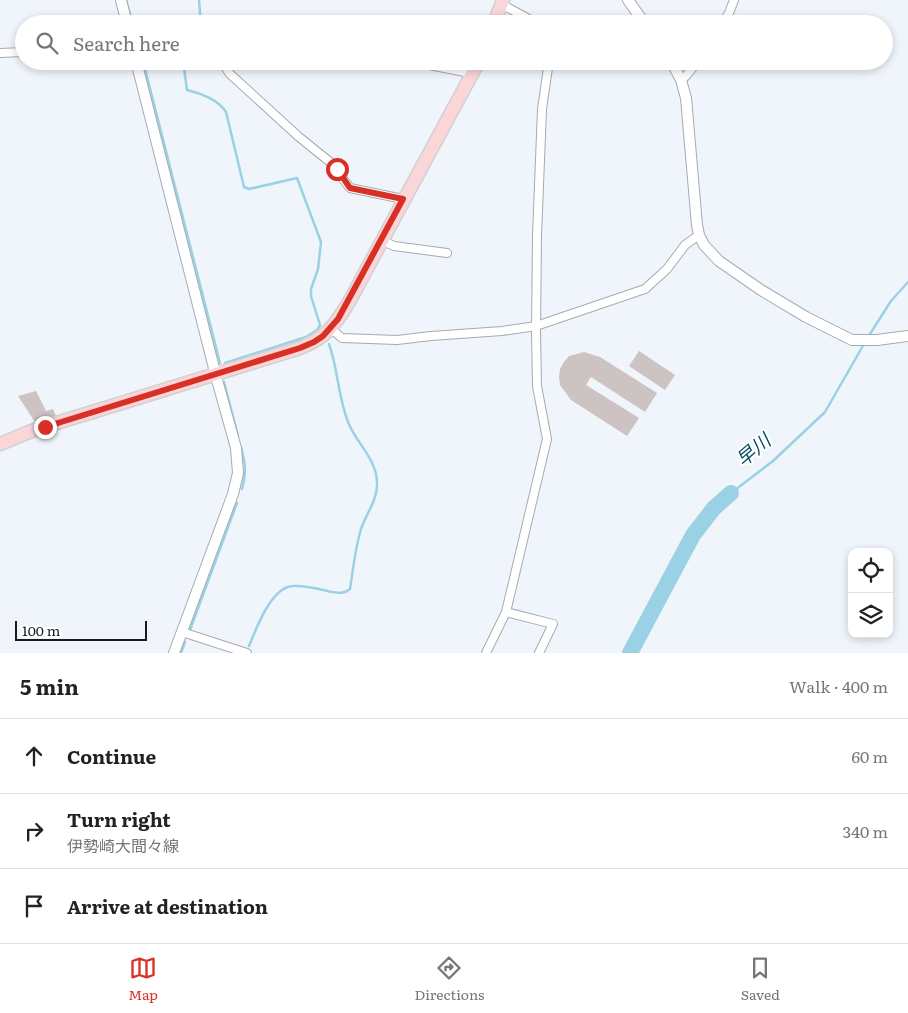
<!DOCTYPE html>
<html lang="en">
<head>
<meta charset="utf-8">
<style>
	body { margin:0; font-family:Literata,"Noto Sans JP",serif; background:#f6f6f6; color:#222 }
	.controls { position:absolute; right:15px; bottom:15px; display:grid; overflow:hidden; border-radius:10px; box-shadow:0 2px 8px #0003 }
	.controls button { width:45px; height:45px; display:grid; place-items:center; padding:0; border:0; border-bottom:1px solid #e0e0e0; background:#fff; color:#222; font:25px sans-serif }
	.scale { position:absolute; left:15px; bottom:12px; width:132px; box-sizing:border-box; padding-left:5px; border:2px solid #191b1d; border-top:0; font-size:14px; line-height:18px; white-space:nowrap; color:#191b1d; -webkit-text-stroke:4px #fff; paint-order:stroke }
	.stop { position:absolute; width:15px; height:15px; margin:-11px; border:4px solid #d93025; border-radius:50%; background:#fff }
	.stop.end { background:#d93025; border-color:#fff; box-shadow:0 1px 5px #0008 }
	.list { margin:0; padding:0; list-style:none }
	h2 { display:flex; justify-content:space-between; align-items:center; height:65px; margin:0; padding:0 20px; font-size:21px }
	h2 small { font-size:16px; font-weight:400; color:#767676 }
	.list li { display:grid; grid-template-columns:32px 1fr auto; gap:15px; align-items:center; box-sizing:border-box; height:75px; padding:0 20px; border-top:1px solid #e0e0e0 }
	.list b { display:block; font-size:19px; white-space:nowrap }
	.list p { margin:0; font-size:16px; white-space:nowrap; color:#767676 }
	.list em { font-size:16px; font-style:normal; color:#767676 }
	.icon { flex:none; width:28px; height:28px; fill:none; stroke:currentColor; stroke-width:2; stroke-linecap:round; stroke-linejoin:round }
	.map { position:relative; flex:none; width:908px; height:653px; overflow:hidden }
	.search { position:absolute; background:#fff; box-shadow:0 2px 8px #0003; left:15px; right:15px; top:15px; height:55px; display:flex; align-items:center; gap:12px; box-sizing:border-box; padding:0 18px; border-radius:28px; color:#767676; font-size:19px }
	.sheet { height:290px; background:#fff }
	nav { display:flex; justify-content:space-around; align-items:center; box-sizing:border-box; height:70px; border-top:1px solid #e0e0e0; background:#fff; font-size:14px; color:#767676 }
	nav a { display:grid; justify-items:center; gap:2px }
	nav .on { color:#d93025 }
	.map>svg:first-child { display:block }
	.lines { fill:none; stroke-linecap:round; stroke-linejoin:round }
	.stream { stroke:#9bd1e5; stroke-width:2.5 }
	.river { stroke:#9bd1e5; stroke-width:16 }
	.building { fill:#ccc3c2 }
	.minor-casing { stroke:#a6abb1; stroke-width:10 }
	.tertiary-casing { stroke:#a6abb1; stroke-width:12 }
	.primary-casing { stroke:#d1d1d2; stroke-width:15 }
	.minor { stroke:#fff; stroke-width:8 }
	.tertiary { stroke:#fff; stroke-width:10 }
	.primary { stroke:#fbd6d9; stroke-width:12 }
	.route { stroke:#d93025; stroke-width:6 }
	.labels { text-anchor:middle; stroke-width:4; stroke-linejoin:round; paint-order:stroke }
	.water-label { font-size:19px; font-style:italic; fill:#004f64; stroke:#fff }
</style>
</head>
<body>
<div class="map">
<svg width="908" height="653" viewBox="0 0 908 653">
	<rect width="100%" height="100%" fill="#eff5fb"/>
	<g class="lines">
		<!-- stream -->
		<path class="stream" d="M126,0l7,24
			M199,0l2,24
			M143,61l77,302
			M183,61l4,29c13,3 32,10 39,22l18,75 5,2 48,-11 24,64 -3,27 -7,20v7l9,29 -3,5 -11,7 -81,26
			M868,337l23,-36 17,-19
			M224,382l14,54
			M241,447c4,15 6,26 1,42
			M731,493l42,-32 52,-49 39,-68
			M190,630l47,-127
			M249,646c7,-17 22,-59 44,-60 13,-1 26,3 39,6 7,1 12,2 18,-3 3,-19 5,-40 11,-60 5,-15 17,-30 16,-46 0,-24 -21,-40 -29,-61 -10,-25 -10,-53 -19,-78
			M181,653l4,-11"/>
		<!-- river -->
		<path class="river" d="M630,653l63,-118 21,-27 17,-15"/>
	</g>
	<!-- building -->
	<path class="building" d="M512,14l7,5 -3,5h-10z
		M639,351l36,24 -10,15 -36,-24z
		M584,352l16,5 57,36 -12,19 -54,-35 -5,8 53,33 -12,18 -56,-36 -11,-15 -1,-8 1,-8 4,-7 5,-6z
		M36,391l10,20 7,-2 3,7 -21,6 -17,-26z"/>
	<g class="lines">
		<!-- minor casing -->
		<g class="minor-casing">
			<path id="minor" d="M501,4l37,20
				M722,24l7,-11 5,-13
				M0,53l24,-1
				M221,61l9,13 69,63 31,25 20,26 53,11
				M409,61l56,11 6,3
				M681,80l5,-4 12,-15
				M381,240l13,6 53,7
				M331,329l11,9 55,2 34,-4 71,-5 34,-5 109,-37 22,-20 18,-24 14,-10
				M506,612l47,12 -14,29
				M182,632l65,21
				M486,653l20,-41 41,-173 -10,-53 -1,-53 1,-97 5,-127 7,-48"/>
		</g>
		<!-- tertiary casing -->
		<g class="tertiary-casing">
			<path id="tertiary" d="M121,0l6,24
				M628,0l17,24
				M136,61l81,319 19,68 2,25 -5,21 -59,159
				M671,61l10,19 5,18 11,127 2,10 5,10 15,16 42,29 45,27 46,23h25l31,-4"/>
		</g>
		<!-- primary casing -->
		<g class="primary-casing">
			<path id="primary" d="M494,24l9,-24
				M0,444l34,-14 266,-82c26,-10 35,-23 49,-46l130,-241"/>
		</g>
		<!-- minor -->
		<use href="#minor" class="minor"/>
		<!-- tertiary -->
		<use href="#tertiary" class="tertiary"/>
		<!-- primary -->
		<use href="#primary" class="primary"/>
	</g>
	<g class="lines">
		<!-- route -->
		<path class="route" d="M45,427l255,-79 14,-6 9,-6 15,-17 65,-120 -53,-11 -13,-19"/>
	</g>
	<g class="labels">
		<!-- water labels -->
		<g class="water-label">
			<text transform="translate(753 450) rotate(-40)" y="7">早川</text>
		</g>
	</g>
</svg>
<div class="controls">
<button><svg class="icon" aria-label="locate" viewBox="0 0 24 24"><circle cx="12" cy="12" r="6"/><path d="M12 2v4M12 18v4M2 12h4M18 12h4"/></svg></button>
<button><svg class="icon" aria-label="layers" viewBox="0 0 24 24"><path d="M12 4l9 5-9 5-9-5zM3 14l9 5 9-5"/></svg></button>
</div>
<div class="scale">100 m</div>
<div class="stop" style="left:337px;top:169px"></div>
<div class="stop end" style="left:45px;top:427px"></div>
<div class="search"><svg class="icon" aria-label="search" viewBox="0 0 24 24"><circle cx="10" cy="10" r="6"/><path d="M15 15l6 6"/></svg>Search here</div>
</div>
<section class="sheet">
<h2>5 min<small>Walk · 400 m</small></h2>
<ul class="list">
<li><svg class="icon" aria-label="ahead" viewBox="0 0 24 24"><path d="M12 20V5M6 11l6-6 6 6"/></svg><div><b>Continue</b></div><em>60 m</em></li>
<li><svg class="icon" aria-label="right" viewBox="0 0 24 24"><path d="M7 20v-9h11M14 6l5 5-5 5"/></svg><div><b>Turn right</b><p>伊勢崎大間々線</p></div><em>340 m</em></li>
<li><svg class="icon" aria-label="arrive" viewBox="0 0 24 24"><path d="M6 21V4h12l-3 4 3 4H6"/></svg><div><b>Arrive at destination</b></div></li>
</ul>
</section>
<nav>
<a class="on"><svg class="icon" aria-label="map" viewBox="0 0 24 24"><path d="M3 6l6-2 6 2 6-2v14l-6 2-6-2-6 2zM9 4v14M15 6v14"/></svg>Map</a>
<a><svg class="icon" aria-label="directions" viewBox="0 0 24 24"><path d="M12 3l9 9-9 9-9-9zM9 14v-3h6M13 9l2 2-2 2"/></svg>Directions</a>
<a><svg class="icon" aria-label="saved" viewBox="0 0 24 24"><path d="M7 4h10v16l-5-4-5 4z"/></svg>Saved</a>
</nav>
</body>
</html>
